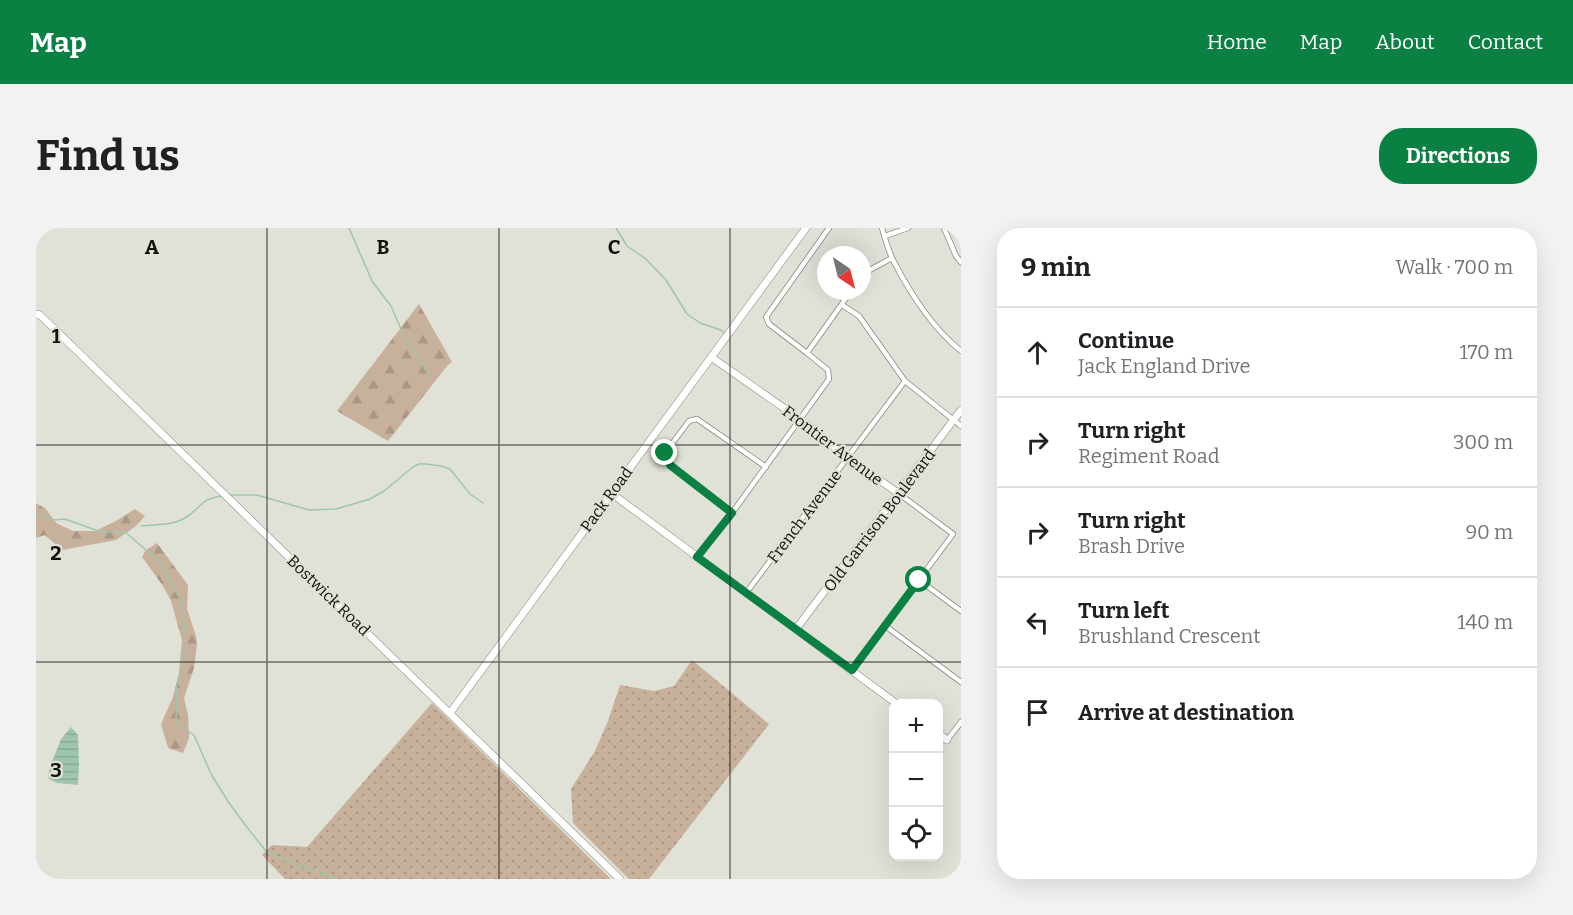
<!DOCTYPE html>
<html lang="en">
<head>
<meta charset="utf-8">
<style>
	body { margin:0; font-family:Bitter,serif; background:#f2f2f2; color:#202124 }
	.controls { position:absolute; right:18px; bottom:18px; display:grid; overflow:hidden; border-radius:12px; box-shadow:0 6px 24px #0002 }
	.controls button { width:54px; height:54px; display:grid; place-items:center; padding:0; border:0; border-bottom:2px solid #e0e0e0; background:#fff; color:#202124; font:30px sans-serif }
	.compass { position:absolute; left:781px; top:18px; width:54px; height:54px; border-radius:50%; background:#fff; box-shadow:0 6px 24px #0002; rotate:145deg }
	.stop { position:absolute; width:18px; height:18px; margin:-14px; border:4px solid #0b8043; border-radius:50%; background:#fff }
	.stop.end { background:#0b8043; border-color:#fff; box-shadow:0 2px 6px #0008 }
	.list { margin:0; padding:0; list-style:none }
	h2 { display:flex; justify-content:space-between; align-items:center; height:78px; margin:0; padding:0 24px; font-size:26px }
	h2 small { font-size:20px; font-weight:400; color:#757577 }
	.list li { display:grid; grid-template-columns:39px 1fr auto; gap:18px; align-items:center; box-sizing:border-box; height:90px; padding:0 24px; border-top:2px solid #e0e0e0 }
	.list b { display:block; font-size:22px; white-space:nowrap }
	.list p { margin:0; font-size:20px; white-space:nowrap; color:#757577 }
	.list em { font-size:20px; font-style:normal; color:#757577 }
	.icon { flex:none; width:33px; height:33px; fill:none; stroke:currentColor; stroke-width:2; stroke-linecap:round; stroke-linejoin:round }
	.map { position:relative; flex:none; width:925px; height:651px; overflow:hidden; border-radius:24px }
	header { display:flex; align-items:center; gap:36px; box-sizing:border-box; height:84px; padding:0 30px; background:#0b8043; color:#fff }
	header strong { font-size:28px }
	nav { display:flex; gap:33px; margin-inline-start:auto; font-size:21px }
	.intro { display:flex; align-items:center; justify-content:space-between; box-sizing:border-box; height:144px; padding:0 36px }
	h1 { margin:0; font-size:42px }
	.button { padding:15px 27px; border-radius:24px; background:#0b8043; color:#fff; font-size:21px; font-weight:700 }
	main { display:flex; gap:36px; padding:0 36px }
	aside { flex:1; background:#fff; border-radius:24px; box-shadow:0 6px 24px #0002 }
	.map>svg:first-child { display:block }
	.grass { fill:url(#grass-dots) }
	.forest { fill:url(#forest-firs) }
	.water { fill:url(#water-rules) }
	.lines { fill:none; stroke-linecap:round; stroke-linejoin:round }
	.stream { stroke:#9fc6ad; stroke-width:1.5 }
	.street-casing { stroke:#86877e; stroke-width:6 }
	.secondary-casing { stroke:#86877e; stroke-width:8 }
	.street { stroke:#fff; stroke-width:4.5 }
	.secondary { stroke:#fff; stroke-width:7 }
	.route { stroke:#0b8043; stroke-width:8 }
	.grid { fill:none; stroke:#11110e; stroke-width:1.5; stroke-opacity:0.55 }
	.labels { text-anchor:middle; stroke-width:4.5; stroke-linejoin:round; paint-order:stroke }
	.street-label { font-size:16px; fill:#11110e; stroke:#e0e1d7 }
	.grid-label { font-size:20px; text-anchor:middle; font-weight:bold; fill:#11110e; stroke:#e0e1d7; stroke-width:4.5; stroke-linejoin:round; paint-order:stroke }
</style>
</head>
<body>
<header>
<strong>Map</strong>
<nav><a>Home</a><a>Map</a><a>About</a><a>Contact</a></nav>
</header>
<div class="intro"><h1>Find us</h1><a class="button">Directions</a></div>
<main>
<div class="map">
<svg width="925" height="651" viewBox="0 0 925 651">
	<defs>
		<pattern id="grass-dots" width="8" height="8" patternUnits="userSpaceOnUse" patternTransform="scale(1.5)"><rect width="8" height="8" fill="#c8b19a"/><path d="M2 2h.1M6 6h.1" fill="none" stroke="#ab9784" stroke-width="1.8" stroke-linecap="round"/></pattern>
		<pattern id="forest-firs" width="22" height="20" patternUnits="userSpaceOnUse" patternTransform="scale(1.5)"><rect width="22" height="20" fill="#c8b19a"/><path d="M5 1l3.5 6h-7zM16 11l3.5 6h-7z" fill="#ab9784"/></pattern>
		<pattern id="water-rules" width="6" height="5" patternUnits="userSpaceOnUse" patternTransform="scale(1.5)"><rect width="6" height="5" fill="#9fc6ad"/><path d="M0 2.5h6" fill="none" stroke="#88a994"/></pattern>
	</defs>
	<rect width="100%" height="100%" fill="#e0e1d7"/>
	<!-- grass -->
	<path class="grass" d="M656,432l77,64 -120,155h-20l-56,-56 -2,-34 24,-38 13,-30 12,-36 34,6 20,-5z
		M396,475l179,176h-326l-23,-24 10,-10 35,2z"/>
	<!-- forest -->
	<path class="forest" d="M383,76l33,58 -4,3 -60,76 -51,-30z
		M0,275l10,6 10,14 17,8h22l21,-10 19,-12 10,7 -9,10 -20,14 -54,10 -17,-15 -9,3z
		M121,315l31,42 -1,24 9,27 1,9 -3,23 -10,30 4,17 1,23 -6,15 -15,-5 -7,-24 12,-27 6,-24 3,-33 -11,-39 -8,-15 -21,-29 4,-7z"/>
	<!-- water -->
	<path class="water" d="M35,499l7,8 1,30 -1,20 -21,-2 -9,-5 3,-16 3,-5 7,-18z"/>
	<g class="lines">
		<!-- stream -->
		<path class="stream" d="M313,0l23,53 19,25 13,30 25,39
			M580,0l11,18 19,13 20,21 21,34 13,9 21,7 4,4
			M194,267h27l52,15 27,-1 34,-10 14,-8 29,-24 6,-3h7l15,2 9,3 20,25 13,9
			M0,287l18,5 11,-1 36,13h24l34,29 24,43 3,46 -9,35 -1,38 18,12 17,39 18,29 17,23 19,24 17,9 55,20
			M105,298c14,-2 29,0 42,-7 18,-9 15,-20 39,-23"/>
		<!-- street casing -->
		<g class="street-casing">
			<path id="street" d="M846,0c3,10 6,22 11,32 17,33 38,67 68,91
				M908,0l12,28 5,6
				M849,8l23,-8
				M826,48l2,-3 28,-15
				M806,77l17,11 46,65 56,45
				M771,125l44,-62
				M696,285l-62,-48 -5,-12 24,-32 8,-2 69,48
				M661,329l35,-44 97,-134 -1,-9 -21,-17 -38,-29 -3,-7 63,-89
				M883,352l42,31
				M710,365l159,-212
				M848,397l77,57
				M816,442l101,-136 -55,-41
				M911,512l14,-18"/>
		</g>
		<!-- secondary casing -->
		<g class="secondary-casing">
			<path id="secondary" d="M0,86l4,1 580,564
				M675,129l90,63 47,38 50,35
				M575,265l286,211
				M760,401l165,-219
				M414,485l356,-485
				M903,506l8,6"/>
		</g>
		<!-- street -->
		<use href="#street" class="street"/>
		<!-- secondary -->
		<use href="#secondary" class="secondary"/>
	</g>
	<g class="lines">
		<!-- route -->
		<path class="route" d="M629,225l5,12 62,48 -35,44 155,113 67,-90"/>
	</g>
	<!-- grid -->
	<path class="grid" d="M231,0v651M463,0v651M694,0v651M0,217h925M0,434h925"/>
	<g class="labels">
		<!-- street labels -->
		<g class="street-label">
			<text transform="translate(797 217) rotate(37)" y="6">Frontier Avenue</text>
			<text transform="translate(570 271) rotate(-54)" y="6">Pack Road</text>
			<text transform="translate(768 288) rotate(-53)" y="6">French Avenue</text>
			<text transform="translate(843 292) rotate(-53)" y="6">Old Garrison Boulevard</text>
			<text transform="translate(293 367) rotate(44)" y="6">Bostwick Road</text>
		</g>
	</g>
	<g class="grid-label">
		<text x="116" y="26">A</text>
		<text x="347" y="26">B</text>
		<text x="578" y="26">C</text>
		<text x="20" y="115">1</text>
		<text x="20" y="332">2</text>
		<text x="20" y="549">3</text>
	</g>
</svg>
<div class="controls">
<button>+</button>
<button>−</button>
<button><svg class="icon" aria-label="locate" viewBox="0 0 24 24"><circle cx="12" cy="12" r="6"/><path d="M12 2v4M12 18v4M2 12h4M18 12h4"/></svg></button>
</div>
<svg class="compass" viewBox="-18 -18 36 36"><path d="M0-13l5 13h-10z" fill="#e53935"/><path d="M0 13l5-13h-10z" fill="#757577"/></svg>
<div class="stop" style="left:883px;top:352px"></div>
<div class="stop end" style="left:629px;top:225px"></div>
</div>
<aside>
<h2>9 min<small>Walk · 700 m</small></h2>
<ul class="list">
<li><svg class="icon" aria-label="ahead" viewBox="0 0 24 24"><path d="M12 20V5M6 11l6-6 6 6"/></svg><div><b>Continue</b><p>Jack England Drive</p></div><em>170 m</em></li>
<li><svg class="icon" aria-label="right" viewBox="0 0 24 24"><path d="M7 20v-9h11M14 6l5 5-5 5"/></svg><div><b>Turn right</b><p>Regiment Road</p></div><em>300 m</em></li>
<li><svg class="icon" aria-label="right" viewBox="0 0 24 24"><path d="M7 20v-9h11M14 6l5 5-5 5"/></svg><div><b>Turn right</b><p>Brash Drive</p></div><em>90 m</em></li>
<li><svg class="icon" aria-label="left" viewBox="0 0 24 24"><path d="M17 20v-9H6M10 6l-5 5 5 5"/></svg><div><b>Turn left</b><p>Brushland Crescent</p></div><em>140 m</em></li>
<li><svg class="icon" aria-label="arrive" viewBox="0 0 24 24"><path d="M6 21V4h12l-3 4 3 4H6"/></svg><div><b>Arrive at destination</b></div></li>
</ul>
</aside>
</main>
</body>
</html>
